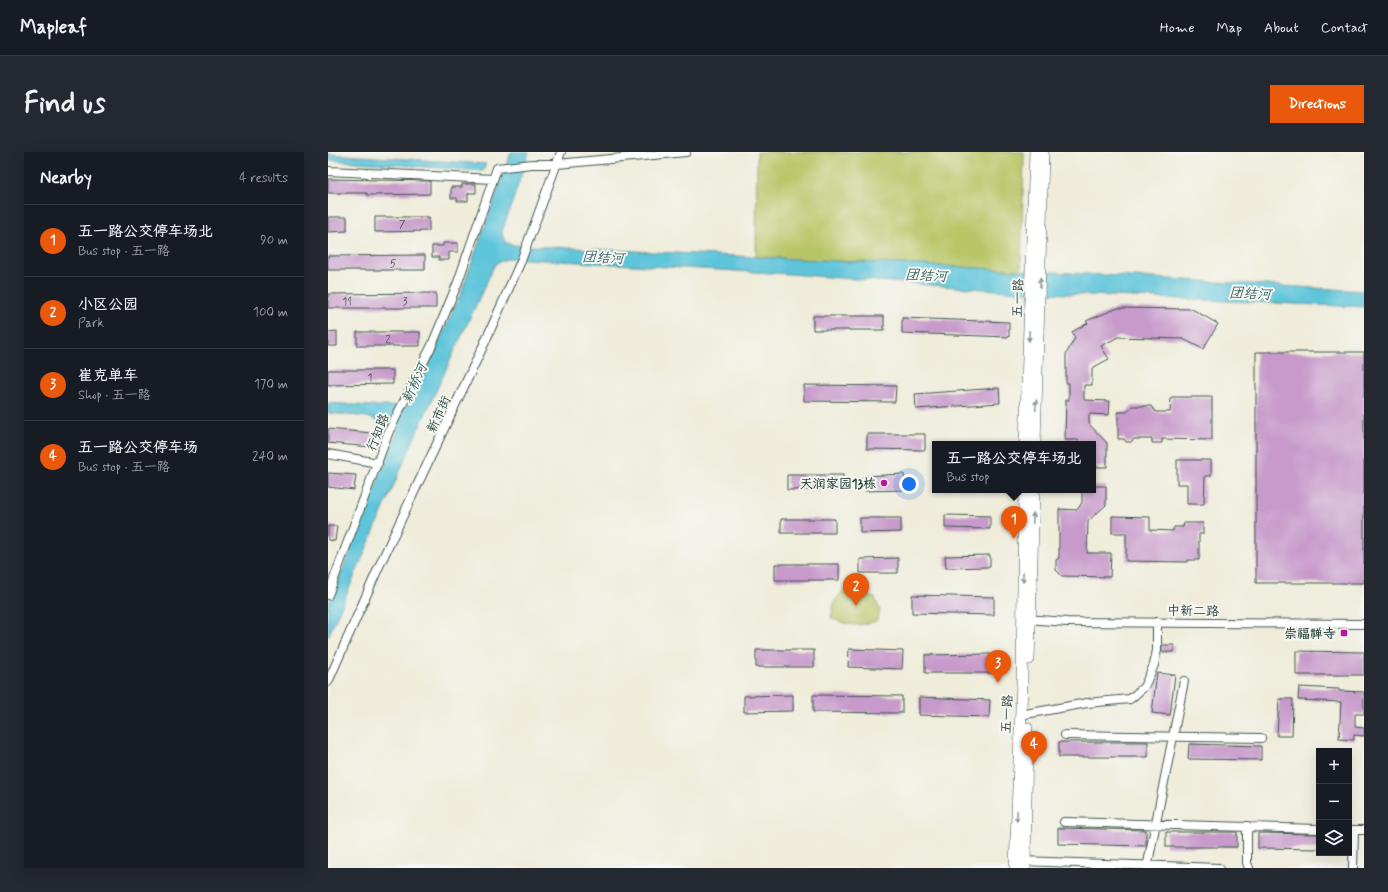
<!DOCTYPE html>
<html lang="en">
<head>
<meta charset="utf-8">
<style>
	body { margin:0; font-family:Mynerve,"LXGW WenKai TC",sans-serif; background:#242831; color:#f1f3f6 }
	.controls { position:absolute; right:12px; bottom:12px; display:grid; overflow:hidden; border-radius:0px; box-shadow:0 4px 16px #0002 }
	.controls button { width:36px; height:36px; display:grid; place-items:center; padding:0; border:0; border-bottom:1px solid #363941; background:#171b24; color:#f1f3f6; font:20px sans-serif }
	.you { position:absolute; left:581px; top:332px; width:14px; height:14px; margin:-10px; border:3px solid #fff; border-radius:50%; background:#1a73e8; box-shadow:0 0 0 6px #1a73e833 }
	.badge { display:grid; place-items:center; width:26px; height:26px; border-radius:50%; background:#ea580c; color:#fff; font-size:13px; font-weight:700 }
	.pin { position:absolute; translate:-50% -33px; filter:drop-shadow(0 1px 2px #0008) }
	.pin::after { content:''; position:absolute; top:21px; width:14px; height:12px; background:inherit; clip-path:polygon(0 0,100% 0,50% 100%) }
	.popup { position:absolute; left:604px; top:289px; width:164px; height:52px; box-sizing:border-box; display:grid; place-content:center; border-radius:0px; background:#171b24; filter:drop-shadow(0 1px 3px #0005); font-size:13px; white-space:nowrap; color:#9ea1a6 }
	.popup b { font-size:15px; color:#f1f3f6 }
	.popup::after { content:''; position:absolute; left:50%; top:100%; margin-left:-8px; border:8px solid transparent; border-top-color:#171b24 }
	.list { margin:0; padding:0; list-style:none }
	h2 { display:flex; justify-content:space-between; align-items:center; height:52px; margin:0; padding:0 16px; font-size:17px }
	h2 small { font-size:13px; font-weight:400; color:#9ea1a6 }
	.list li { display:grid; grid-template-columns:26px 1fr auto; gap:12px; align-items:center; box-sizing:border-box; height:72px; padding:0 16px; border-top:1px solid #363941 }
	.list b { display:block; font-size:15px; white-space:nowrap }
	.list p { margin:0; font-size:13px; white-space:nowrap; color:#9ea1a6 }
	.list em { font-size:13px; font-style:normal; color:#9ea1a6 }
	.icon { flex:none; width:22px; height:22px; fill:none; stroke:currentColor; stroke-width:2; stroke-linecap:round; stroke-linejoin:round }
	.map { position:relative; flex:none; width:1036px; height:716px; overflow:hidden; border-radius:0px }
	header { display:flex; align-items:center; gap:24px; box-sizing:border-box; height:56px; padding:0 20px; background:#171b24; border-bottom:1px solid #363941 }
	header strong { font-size:19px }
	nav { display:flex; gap:22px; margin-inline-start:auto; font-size:14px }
	.intro { display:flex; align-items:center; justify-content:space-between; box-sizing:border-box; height:96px; padding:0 24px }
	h1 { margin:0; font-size:28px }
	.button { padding:10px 18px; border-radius:0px; background:#ea580c; color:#fff; font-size:14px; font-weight:700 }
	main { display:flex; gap:24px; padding:0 24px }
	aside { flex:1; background:#171b24; border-radius:0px; box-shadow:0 4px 16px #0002 }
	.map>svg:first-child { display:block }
	.green { fill:#b9c668; stroke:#6c824e }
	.water { fill:#5ec5da; stroke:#3e8187 }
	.building { fill:#c79acb }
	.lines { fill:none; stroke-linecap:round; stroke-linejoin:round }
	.minor-casing { stroke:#3e574d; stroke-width:10 }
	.major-casing { stroke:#3e574d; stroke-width:12 }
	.minor { stroke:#fff; stroke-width:8 }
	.major { stroke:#fff; stroke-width:11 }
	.oneway { fill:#8f9e9a }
	.poi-dot { fill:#b5179e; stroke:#f6f6f2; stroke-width:1.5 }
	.labels { text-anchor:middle; stroke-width:4; stroke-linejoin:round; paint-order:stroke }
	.number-label { font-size:11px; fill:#49545a }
	.street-label { font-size:13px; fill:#1f3d34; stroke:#f6f6f2 }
	.poi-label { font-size:13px; font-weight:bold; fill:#1f3d34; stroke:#f6f6f2; text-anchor:end }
	.water-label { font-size:14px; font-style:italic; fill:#2f5f5e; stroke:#f6f6f2 }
</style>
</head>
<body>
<header>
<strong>Mapleaf</strong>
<nav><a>Home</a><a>Map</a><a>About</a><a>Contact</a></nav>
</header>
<div class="intro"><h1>Find us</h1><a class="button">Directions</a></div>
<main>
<aside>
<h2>Nearby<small>4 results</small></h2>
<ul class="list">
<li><span class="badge">1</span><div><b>五一路公交停车场北</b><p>Bus stop · 五一路</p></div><em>90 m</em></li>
<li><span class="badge">2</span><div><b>小区公园</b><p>Park</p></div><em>100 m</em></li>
<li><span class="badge">3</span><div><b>崔克单车</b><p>Shop · 五一路</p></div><em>170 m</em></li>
<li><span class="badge">4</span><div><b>五一路公交停车场</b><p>Bus stop · 五一路</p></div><em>240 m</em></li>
</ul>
</aside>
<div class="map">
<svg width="1036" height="716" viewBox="0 0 1036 716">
	<rect width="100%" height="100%" fill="#f6f6f2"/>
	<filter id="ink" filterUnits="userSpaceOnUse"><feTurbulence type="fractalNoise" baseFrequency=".025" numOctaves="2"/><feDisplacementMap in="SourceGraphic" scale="8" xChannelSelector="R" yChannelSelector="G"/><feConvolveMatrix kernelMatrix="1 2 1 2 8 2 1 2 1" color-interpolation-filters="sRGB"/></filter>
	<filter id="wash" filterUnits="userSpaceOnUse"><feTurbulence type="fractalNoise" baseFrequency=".012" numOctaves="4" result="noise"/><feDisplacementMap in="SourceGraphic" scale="16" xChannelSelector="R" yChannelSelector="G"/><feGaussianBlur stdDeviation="0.9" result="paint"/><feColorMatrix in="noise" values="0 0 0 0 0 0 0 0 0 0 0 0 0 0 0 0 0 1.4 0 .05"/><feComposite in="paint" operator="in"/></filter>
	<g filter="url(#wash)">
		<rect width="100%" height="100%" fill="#efecda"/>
		<!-- green -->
		<path class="green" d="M429,0h267l-3,118 -265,-13z
			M516,438l31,8 5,13 -4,10c-19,7 -27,4 -45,-3l3,-16z"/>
		<!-- water -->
		<path class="water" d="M183,0h18l-27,80c1,8 2,10 10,13l509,25 343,21v16l-343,-15 -232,-18 -280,-16 -10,4 -4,2 -79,170 -88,203v-31l70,-176 -30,-13 -40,-4v-10l43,3h36l4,-2 50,-111z
			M0,2l158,10 -3,7 -155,-11z"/>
		<g id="blocks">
			<!-- building -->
			<path class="building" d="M0,27l102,2v13l-63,1v-2h-39z
				M134,32h14v9h-8v8h-11v-3h-6v-11h11z
				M0,65h19v14l-19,1z
				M47,65h54v14l-54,1z
				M115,91h15v9h-9v8h-10v-3h-7v-11h11z
				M97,103v15h-97v-14z
				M108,141v15h-108v-14z
				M790,156l74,1 26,15 -15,25 -20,-10 -65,-2 -17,9 8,13 -17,9v17h-8v15l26,1 -1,14 -20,-1v10l18,19v24h-14v-23h-12l-3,-4h-13l1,-40h3v-17h-3v-29l9,-16 -3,-6 16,-9 -2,-2z
				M485,164h71v14h-71z
				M574,166l107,4v15l-107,-4z
				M9,179v15h-9v-14z
				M29,180h63v14h-63z
				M928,200h108v231h-108z
				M0,218h65v14l-65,1z
				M476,233l92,1 -1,16 -91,-1z
				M671,236l1,15 -84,6 -1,-15z
				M843,245h41v43l-50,-1v4h-10v-4h-18l-3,3h-5l-2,-3h-6v-27h9l5,-6h19l5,6h14z
				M0,277l44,4 -1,14 -43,-4z
				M539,282h58v16l-58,-1z
				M849,308h34v16h-6l-1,28h-17v-20h-10z
				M0,321l28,2 -2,15 -26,-3z
				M576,322l1,16 -40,1 -1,-15z
				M459,323h56v14l-56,1z
				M765,334h13v19l-18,16 -1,32h24l-1,24 -48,-1 -6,-6v-10l3,-2v-49l18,1 5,-7v-13h11z
				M617,363l45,1v13l-45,-1z
				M784,364l38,1v13l23,1 1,-4h9l1,-4h19v11h-4v26h-11v2l-62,-1v-28h-14z
				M532,366h41v14l-41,1z
				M453,367h54v14h-54z
				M0,374h9l-2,15 -7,-1z
				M662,403v12l-44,1 -1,-12z
				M570,406v15h-38v-14z
				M447,412h64v16h-64z
				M584,443l82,2v18l-82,-2z
				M834,493h12v7h-12z
				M521,497l54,2 -1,18 -54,-2z
				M428,498h58v17h-58z
				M968,499l68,1v23h-68z
				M663,502l1,19h-67v-18z
				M829,521l18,2 -5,40 -18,-2z
				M971,535l40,2v2l25,1v22h-9v13l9,1v8l-10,-1v5l-15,-1 2,-37 -43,-2z
				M465,543v16l-49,1v-16z
				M485,543l89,1v17l-89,-1z
				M591,545l71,3 -1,17 -70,-2z
				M951,547h14l-1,37h-15z
				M731,590h89v15h-89z
				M861,592l72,2v14l-73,-1z
				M730,676l88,2v16l-88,-2z
				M838,680h71v15h-71z
				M930,681l61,1v15l-61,-1z"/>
		</g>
	</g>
	<g filter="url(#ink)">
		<use href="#blocks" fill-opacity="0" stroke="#3e574d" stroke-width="1"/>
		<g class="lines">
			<!-- minor casing -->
			<g class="minor-casing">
				<path id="minor" d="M0,19l165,8
					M0,302l50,9
					M0,443l61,-164 43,-86 26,-63 39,-114 35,-4h25l129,-12
					M697,467l42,3 297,2
					M0,530l53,-120 104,-220 36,-81 40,-109
					M692,563l67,-12 43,-4 14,-12 10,-22 3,-15v-28
					M737,583l196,3
					M736,670l255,7
					M919,674v37l2,5
					M1022,678h14
					M692,709l199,7
					M819,716l37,-187
					M1025,716l1,-38"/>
			</g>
			<!-- major casing -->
			<g class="major-casing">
				<path id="major" d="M697,292l10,-292
					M707,292l8,-292
					M701,507l5,-169
					M687,716l7,-186 2,-192
					M697,716l2,-140"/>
			</g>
			<!-- minor -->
			<use href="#minor" class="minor"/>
			<!-- major -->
			<use href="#major" class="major"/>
		</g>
		<!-- one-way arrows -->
		<defs><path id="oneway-solid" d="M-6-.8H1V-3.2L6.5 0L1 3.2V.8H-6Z"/></defs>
		<g class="oneway">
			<use href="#oneway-solid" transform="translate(712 131) rotate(-89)"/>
			<use href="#oneway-solid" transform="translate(701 184) rotate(92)"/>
			<use href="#oneway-solid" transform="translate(708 253) rotate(-88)"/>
			<use href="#oneway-solid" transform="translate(705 366) rotate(-88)"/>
			<use href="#oneway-solid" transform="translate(695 425) rotate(90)"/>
			<use href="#oneway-solid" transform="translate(689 664) rotate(92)"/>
		</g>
	</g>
	<!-- markers -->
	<g class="poi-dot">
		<circle cx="556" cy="331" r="4"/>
		<rect x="1012" y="477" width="8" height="8" rx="2"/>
	</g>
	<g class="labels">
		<!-- number labels -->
		<g class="number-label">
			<text x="74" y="76">7</text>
			<text x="65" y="115">5</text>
			<text x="19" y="153">11</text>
			<text x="77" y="153">3</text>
			<text x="60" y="191">2</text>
			<text x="42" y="229">1</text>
		</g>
		<!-- street labels -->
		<g class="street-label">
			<text transform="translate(689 146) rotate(-88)" y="5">五一路</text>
			<text transform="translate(110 262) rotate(-65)" y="5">新市街</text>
			<text transform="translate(49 280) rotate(-68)" y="5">行知路</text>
			<text transform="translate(865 458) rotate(1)" y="5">中新二路</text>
			<text transform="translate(678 562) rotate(-87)" y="5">五一路</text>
		</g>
		<!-- poi labels -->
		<g class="poi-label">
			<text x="548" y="336">天润家园13栋</text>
			<text x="1008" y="486">崇福禅寺</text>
		</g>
		<!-- water labels -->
		<g class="water-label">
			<text transform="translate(275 105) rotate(3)" y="5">团结河</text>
			<text transform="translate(598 123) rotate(3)" y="5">团结河</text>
			<text transform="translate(922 141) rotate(3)" y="5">团结河</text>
			<text transform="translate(86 231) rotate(-66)" y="5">新桥河</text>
		</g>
	</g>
</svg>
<div class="controls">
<button>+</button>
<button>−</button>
<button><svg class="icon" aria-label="layers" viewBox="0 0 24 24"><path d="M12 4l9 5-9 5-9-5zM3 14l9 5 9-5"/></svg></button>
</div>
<div class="you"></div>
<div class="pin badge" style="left:686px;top:387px">1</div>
<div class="popup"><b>五一路公交停车场北</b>Bus stop</div>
<div class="pin badge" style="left:528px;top:454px">2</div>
<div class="pin badge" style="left:670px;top:531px">3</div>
<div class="pin badge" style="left:706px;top:612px">4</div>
</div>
</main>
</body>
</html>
